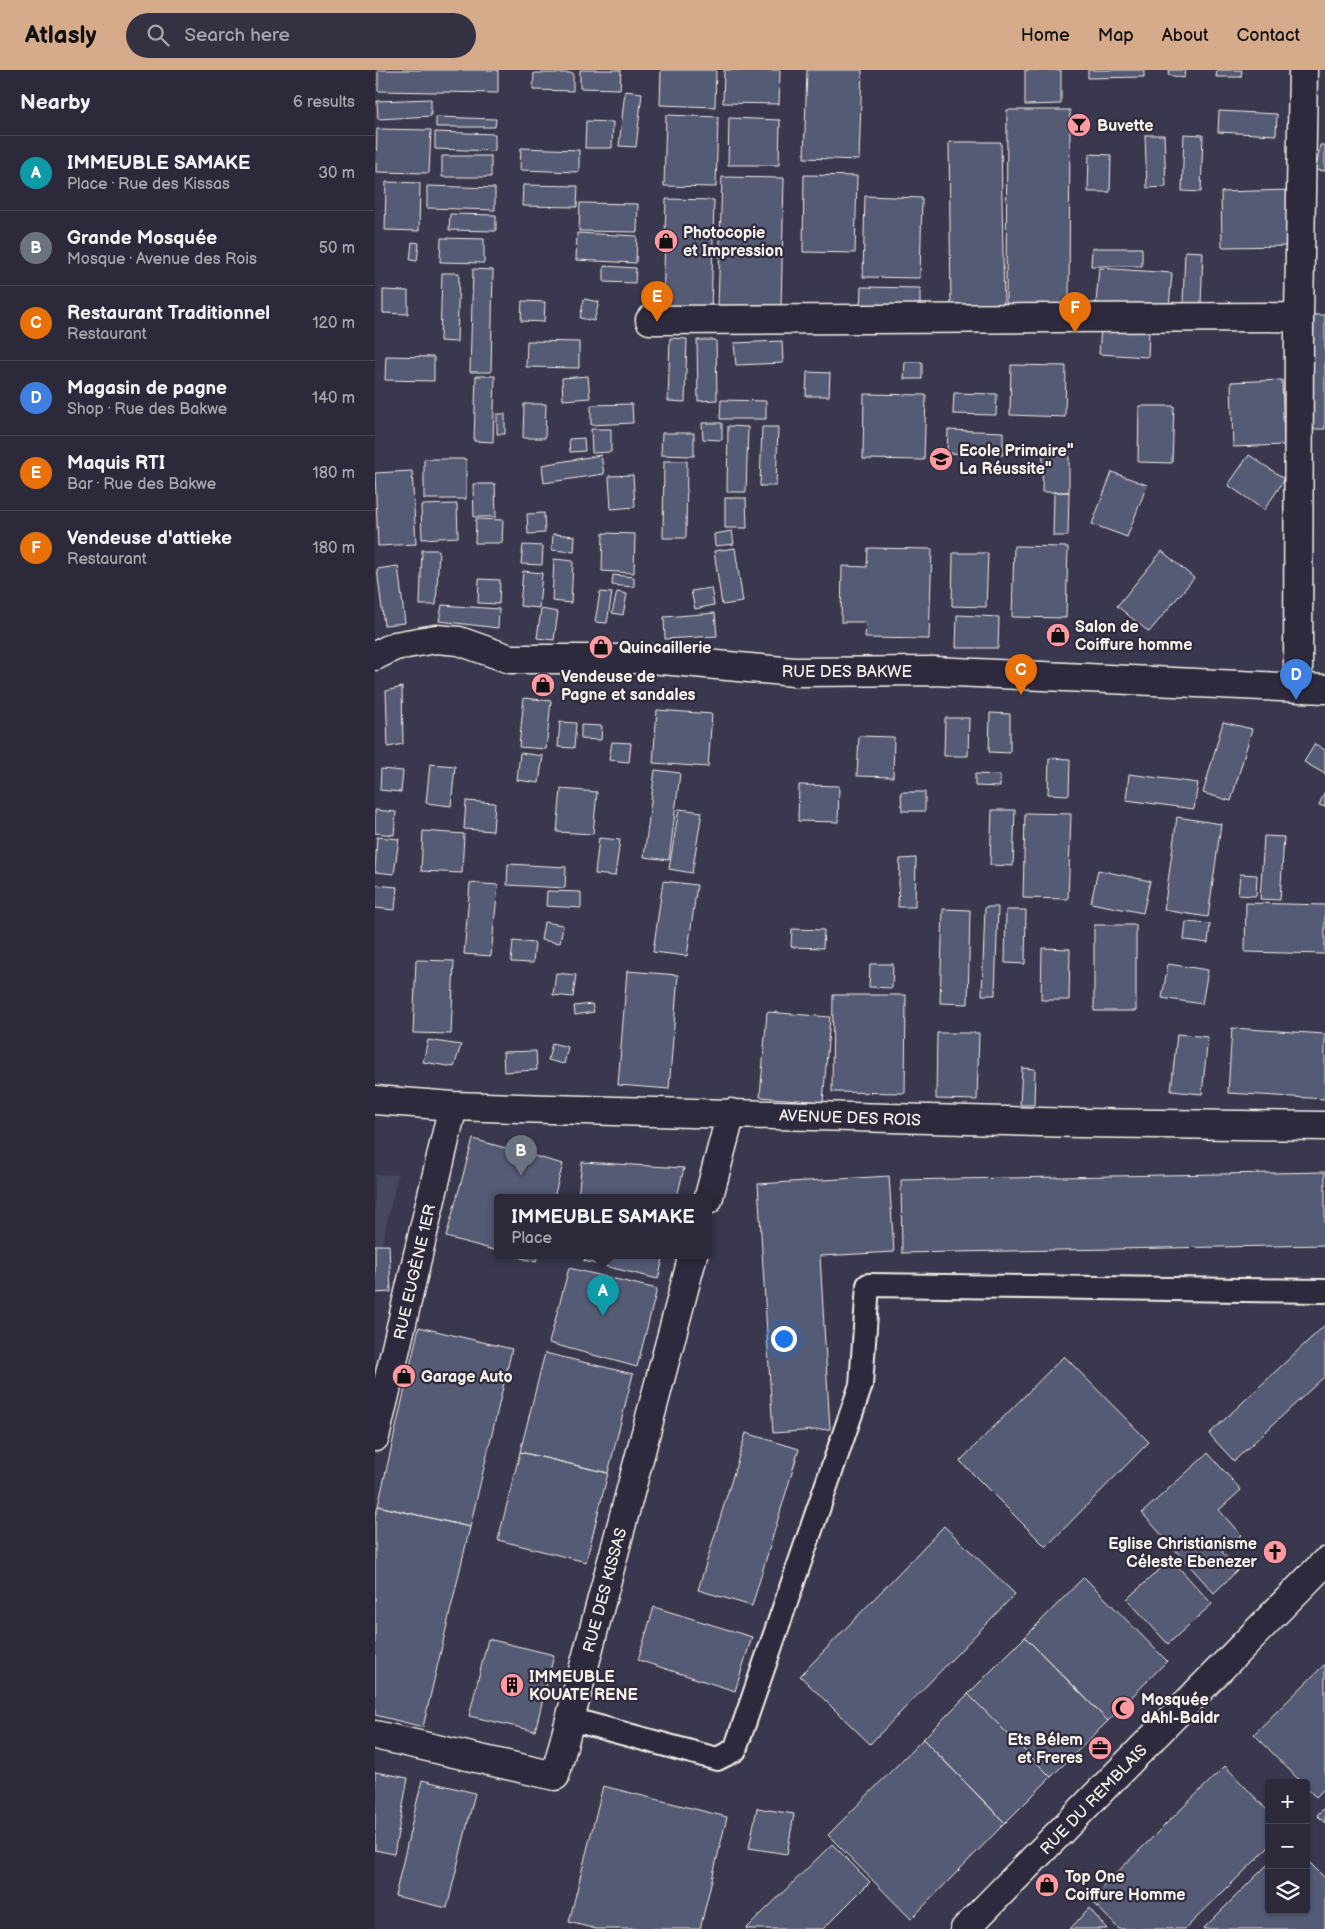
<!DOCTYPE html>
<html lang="en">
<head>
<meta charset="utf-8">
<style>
	body { margin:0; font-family:"Balsamiq Sans",sans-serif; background:#343242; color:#f1f3f6 }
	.controls { position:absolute; right:15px; bottom:15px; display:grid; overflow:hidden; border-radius:5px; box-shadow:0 1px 4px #0004 }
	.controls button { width:45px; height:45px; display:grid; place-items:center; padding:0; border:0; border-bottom:1px solid #484654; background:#2c2a3a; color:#f1f3f6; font:25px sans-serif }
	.you { position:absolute; left:408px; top:1268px; width:18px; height:18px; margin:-12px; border:4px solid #fff; border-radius:50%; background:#1a73e8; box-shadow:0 0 0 8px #1a73e833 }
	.badge { display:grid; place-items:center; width:32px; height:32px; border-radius:50%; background:#d6ab8b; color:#fff; font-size:16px; font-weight:700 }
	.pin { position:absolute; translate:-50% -41px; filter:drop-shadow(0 1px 2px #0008) }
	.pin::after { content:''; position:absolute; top:26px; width:18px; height:15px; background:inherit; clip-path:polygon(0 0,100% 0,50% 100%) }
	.popup { position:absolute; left:119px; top:1124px; width:218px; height:65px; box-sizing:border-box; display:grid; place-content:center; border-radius:5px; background:#2c2a3a; filter:drop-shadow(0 1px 4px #0005); font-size:16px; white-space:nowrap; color:#a6a7af }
	.popup b { font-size:19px; color:#f1f3f6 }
	.popup::after { content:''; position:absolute; left:50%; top:100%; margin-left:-10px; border:10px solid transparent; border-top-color:#2c2a3a }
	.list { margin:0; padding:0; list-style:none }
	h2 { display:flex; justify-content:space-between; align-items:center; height:65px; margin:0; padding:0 20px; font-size:21px }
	h2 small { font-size:16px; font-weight:400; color:#a6a7af }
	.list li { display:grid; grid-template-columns:32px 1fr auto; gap:15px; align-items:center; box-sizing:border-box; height:75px; padding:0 20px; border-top:1px solid #484654 }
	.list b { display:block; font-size:19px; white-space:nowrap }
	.list p { margin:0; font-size:16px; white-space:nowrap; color:#a6a7af }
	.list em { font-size:16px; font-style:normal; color:#a6a7af }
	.icon { flex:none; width:28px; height:28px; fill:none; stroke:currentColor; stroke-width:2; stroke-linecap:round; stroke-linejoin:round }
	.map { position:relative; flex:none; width:950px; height:1859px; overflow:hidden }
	header { display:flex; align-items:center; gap:30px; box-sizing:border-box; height:70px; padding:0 25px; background:#d6ab8b; color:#111 }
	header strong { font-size:24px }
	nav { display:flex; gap:28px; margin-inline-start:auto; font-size:18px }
	.search { width:350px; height:45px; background:#343242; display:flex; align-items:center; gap:12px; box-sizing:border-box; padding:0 18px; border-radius:28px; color:#a6a7af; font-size:19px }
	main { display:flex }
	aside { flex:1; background:#2c2a3a }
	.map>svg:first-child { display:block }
	.built { fill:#46465d }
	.building { fill:#545a75; stroke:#f4f1e8 }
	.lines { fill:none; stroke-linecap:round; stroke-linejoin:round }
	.service-casing { stroke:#f4f1e8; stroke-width:26 }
	.minor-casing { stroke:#f4f1e8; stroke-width:31 }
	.tertiary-casing { stroke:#f4f1e8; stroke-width:31 }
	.service { stroke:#2f2a3d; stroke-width:22 }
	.minor { stroke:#2f2a3d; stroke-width:28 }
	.tertiary { stroke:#2f2a3d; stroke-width:28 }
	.labels { text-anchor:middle; stroke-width:4.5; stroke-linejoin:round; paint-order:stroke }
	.poi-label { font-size:16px; font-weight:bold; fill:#f4f1e8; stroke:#2f2a3d; text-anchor:start }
	.street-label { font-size:16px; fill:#f4f1e8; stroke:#2f2a3d }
</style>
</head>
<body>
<header>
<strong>Atlasly</strong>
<div class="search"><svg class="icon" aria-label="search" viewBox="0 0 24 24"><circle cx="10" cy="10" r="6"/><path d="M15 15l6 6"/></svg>Search here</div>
<nav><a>Home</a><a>Map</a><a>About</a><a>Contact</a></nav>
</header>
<main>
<aside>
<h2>Nearby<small>6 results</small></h2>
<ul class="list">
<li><span class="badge" style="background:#0f9aa8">A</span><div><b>IMMEUBLE SAMAKE</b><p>Place · Rue des Kissas</p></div><em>30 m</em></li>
<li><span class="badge" style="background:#6b7280">B</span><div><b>Grande Mosquée</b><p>Mosque · Avenue des Rois</p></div><em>50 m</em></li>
<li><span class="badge" style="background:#e8710a">C</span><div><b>Restaurant Traditionnel</b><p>Restaurant</p></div><em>120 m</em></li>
<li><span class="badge" style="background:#3f7fe0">D</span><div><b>Magasin de pagne</b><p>Shop · Rue des Bakwe</p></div><em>140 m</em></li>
<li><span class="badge" style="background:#e8710a">E</span><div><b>Maquis RTI</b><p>Bar · Rue des Bakwe</p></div><em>180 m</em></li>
<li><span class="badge" style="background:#e8710a">F</span><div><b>Vendeuse d'attieke</b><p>Restaurant</p></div><em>180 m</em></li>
</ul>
</aside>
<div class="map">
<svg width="950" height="1859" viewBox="0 0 950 1859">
	<rect width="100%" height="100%" fill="#3a384e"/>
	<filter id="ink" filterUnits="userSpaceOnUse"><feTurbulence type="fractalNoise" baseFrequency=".02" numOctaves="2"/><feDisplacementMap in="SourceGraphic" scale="10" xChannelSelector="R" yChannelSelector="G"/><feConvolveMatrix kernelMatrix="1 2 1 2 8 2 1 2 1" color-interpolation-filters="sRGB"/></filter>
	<g filter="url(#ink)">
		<!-- built -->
		<path class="built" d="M23,1104l-23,101v-100z"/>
		<!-- building -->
		<path class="building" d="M3,0h120v23l-120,-2z
			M205,0h41l-1,19 -40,-1z
			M286,0h55l-1,37 -55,-2z
			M349,0h56l-1,34 -56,-1z
			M432,0h55l-3,90 -55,-2z
			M650,0h36v34l-36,1z
			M713,0h56v7l-56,1z
			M794,0h16l-1,8 -16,-3z
			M842,0h25l-1,7h-25z
			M159,3h39v18l-40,-1z
			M250,21l17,2 -6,54 -17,-1z
			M56,29v17l-53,3 -1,-18z
			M632,40h63l-1,195h-63z
			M844,41l58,3 -1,21 -58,-3z
			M291,45l52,2 -2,70 -52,-1z
			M61,47l60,2 -1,8h-59z
			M354,48l51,2 -1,45h-51z
			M211,51l27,1 -1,26h-27z
			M2,59l54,1 -2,43 -53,-1z
			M60,62l60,2v17l-60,-2z
			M809,64l19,1 -2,57 -19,-1z
			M770,65h19l2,52 -19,1z
			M574,72h52l3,165h-53z
			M945,75h5v26l-9,-1z
			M146,78l58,2v22l-59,-2z
			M714,84l22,1 -1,37h-22z
			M67,86h49v21h-49z
			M429,105l53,1 -2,77 -52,-1z
			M347,107l62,1 -3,130 -63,-1z
			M11,112l34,1 -1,48 -34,-1z
			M148,115l55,1 -1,21 -55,-1z
			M52,116l68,2v22l-68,-2z
			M916,120l1,56 -70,1 -1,-55z
			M490,126l57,2 -2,80 -57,-1z
			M291,129l48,1 -3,113 -48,-2z
			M205,133l58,1 -1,28 -58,-1z
			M75,144l46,1v16l-47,-1z
			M202,163l60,3 -1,27 -60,-3z
			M66,168l43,1v24l-44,-1z
			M37,172l7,1 -2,18 -7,-1z
			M717,178h50v18h-51z
			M810,181l18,1 -2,52 -18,-1z
			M229,196l32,2 -1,15 -31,-1z
			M724,198l73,5 -3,35 -73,-5z
			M98,199l20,1 -2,102h-21z
			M67,203h17l-2,69 -17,-1z
			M486,217l59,1v24l-60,-1z
			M8,220l25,1v23l-25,-1z
			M209,229l15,3 -5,19 -14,-3z
			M147,231l23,1 -1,20 -23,-1z
			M937,245h13v114h-18z
			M726,257l48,4 -1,26 -49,-3z
			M295,268l17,1 -2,63 -17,-1z
			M322,270h19l1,60 -19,1z
			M152,271l52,1v26l-53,-1z
			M407,271l1,22 -47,2 -2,-22z
			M11,286l48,1v24l-49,-1z
			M530,292h17v17h-18z
			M636,295l55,1 -1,51 -55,-2z
			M432,302l23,1 -1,23h-23z
			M101,306h19l-2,66 -19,-1z
			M213,306l2,22 -27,2 -1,-22z
			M907,310l2,65 -51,2 -2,-65z
			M579,323l43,1 -1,21 -43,-1z
			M489,324l62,1 -2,65 -61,-1z
			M346,330l45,1v18h-46z
			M149,334h22l-1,34h-22z
			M257,334l1,19 -42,2v-20z
			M764,336h35l-2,57 -34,-1z
			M122,344h8v20h-8z
			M327,353h20v17l-19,-1z
			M353,356l20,1 -2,65h-19z
			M387,357h16l-2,59h-16z
			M216,359h20v23l-19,1z
			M573,360l55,2v23l-56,-2z
			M287,363h32v23l-33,-1z
			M209,368l1,13 -15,1 -1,-13z
			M668,377l26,1v44h-27z
			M226,385l3,19 -60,9 -2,-18z
			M874,385l36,24 -21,31 -36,-25z
			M49,389h42v40h-42z
			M289,391h23l-1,77h-23z
			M37,401l4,73 -38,2 -3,-73z
			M737,402l35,13 -20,52 -35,-13z
			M258,405l2,32 -24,2 -2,-33z
			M98,414h22l1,33h-22z
			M679,422h15l-1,44h-15z
			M350,428h21l1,30h-22z
			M82,434l1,33 -36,2 -1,-34z
			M169,443l1,20 -17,1 -1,-20z
			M101,449l27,1 -1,23h-27z
			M357,461l2,13 -19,2 -1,-12z
			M228,463l32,1 -1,39 -32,-2z
			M178,464l22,2 -1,16 -22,-2z
			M148,475l20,1 -1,19 -21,-1z
			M639,476l54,1 -2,71 -54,-1z
			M360,478l8,54 -21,3 -8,-54z
			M493,478l64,1 -3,90 -64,-1 1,-16h-25l1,-56 25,1z
			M47,480h17l-3,55h-16z
			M787,481l32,27 -45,54 -32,-26z
			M578,483h35l-2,54 -34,-1z
			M179,489l19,2 -2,42 -19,-2z
			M23,496l7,57 -21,2 -7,-56z
			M148,501l19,2 -3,35 -19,-2z
			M238,505l21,2v10l-22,-2z
			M104,509l21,1 -1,24 -21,-1z
			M336,518l3,17 -19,4 -4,-18z
			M225,522l12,1 -5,30 -12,-1z
			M242,522l10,2 -4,21 -11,-2z
			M67,535l57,4 -1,19 -59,-7z
			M166,539l17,3 -4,28 -17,-2z
			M340,543l2,23 -52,3 -1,-22z
			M582,545l42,2 -1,31h-42z
			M27,617l1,57 -15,3 -2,-56z
			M149,628l27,3 -5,48 -27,-2z
			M282,640l55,4 -4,53 -55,-4z
			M615,643l20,1v39l-21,-1z
			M570,648h24l-1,38h-24z
			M185,652l16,1 -2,25 -16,-1z
			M848,652l29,7 -21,72 -28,-8z
			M206,655l21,1 -1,14 -20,-1z
			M484,666l35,1 -1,40 -36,-1z
			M237,672l19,1 -2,19 -20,-2z
			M940,674l10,6v24l-21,-12z
			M145,683l23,3 -4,27 -22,-3z
			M674,688l21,1 -1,36 -21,-1z
			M55,694l25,2 -4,40 -25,-3z
			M6,699l22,2 -2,21 -21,-2z
			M280,700l25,3 -11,87 -25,-3z
			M600,704l25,1v12l-25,-1z
			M754,704l69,9 -4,26 -68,-9z
			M424,715l40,1 -1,36 -40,-1z
			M186,719l36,3 -4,42 -36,-2z
			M950,721v16l-6,-2z
			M526,722h24v19h-23z
			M91,731l29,2 -2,28 -29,-2z
			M304,739l23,3 -10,61 -23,-4z
			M0,740l21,2 -2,23 -19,-2z
			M617,740h23l-2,56 -23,-1z
			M650,743l46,1 -3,85 -45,-1z
			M802,747l44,7 -13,93 -44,-7z
			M48,761l41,3 -2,39 -41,-2z
			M889,766l20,1 -4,63 -20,-1z
			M2,767l22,2 -5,35 -19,-2z
			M224,768l21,2 -5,36 -20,-2z
			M541,788l-1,49h-17l2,-48z
			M133,794l58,3 -1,21 -58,-3z
			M723,800l52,11 -7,32 -52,-10z
			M865,804l17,1 -1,21 -18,-1z
			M288,811l34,4 -10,71 -34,-4z
			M95,813l28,2 -7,71 -27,-2z
			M0,815l22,2 -2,23 -20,-2z
			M172,821l34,1v16l-35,-2z
			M871,833l79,2v49l-80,-2z
			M610,837h13l-3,88h-13z
			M568,839l27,1 -2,94 -28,-1z
			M631,840h20l-1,54 -20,-1z
			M169,852l19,3 -3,18 -19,-3z
			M811,852l24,2 -2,19 -24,-3z
			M719,855h42v86h-42z
			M417,859l32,1 -1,18 -32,-1z
			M138,871l22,2 -2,20 -22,-1z
			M667,878l28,1 -1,51h-28z
			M41,890l38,1 -3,73 -38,-1z
			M495,894h23l-1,24 -23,-1z
			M793,894l40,6 -6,34 -40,-6z
			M252,901l51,4 -9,114 -51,-4z
			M181,903l20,2 -3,22 -20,-2z
			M458,925h73l-1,98 -73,-1z
			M217,934l2,8 -19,3 -1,-9z
			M392,942l63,5 -7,85 -63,-5z
			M857,958l93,6v65l-97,-6z
			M562,963h42l-2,67 -41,-1z
			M802,964l31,3 -6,57 -31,-3z
			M53,970l33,5 -7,22 -31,-5z
			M177,973l16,4 -4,17 -16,-4z
			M161,981l1,19 -33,2 -1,-20z
			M647,998l13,1 -1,36h-14z
			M98,1069l90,25 -9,33h-56v54l-52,-14z
			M207,1092l102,6 -7,29h-99z
			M950,1102v73l-423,8 -1,-73z
			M514,1106l5,76 -74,4 10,173 -57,4 -15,-249z
			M0,1175h14l2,47 -16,1z
			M135,1185h28l-2,7z
			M210,1185h79l-6,24 -74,-18z
			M194,1198l88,21 -20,78 -88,-24z
			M950,1255v51l-91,85 -25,-27z
			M44,1257l93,22 -42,178 -92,-21z
			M170,1283l88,21 -25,99 -88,-21z
			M689,1286l85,86 -103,105 -86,-86z
			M371,1363l53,16 -47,157 -54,-16z
			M145,1382l88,21 -22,89 -88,-22z
			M833,1383l33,37 -22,20 22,25 -19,17 16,18 -24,23 -72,-80z
			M3,1436l92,21 -47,200 -48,-12v-198z
			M569,1456l71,68 -145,150 -70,-68z
			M796,1489l41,45 -44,40 -41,-45z
			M709,1507l83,84 -59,60 -83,-84z
			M279,1537l98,30 -17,54 -97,-31z
			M650,1567l83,84 -57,56 -83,-83z
			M113,1569l66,16 -19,76 -66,-15z
			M950,1594v124l-9,9 -10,-9v-5h-4l-48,-49z
			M593,1624l83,83 -46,46 -82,-84z
			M548,1669l82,84 -94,96 -83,-84z
			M850,1696l44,46v35l-84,82h-66l-29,-30z
			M0,1702l33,6 -14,76 -19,-4z
			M47,1710l53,13 -28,115 -52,-12z
			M228,1716l124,31 -27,112h-104l-27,-7z
			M950,1737v16l-8,-8z
			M382,1738l37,6 -7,40 -38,-6z
			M457,1774l38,38 -47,47h-77z
			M931,1789l19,19v51h-122l66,-66v47h37z
			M714,1838l18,21h-37z"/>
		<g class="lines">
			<!-- service casing -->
			<g class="service-casing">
				<path id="service" d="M195,1649l147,40 18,-9 126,-365 7,-100 457,6"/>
			</g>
			<!-- minor casing -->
			<g class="minor-casing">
				<path id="minor" d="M275,250l649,-3
					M0,586l20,-10 41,-7 23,2 51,18h141l143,13 140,-1 391,18
					M923,618l1,-371 4,-247
					M0,1030l78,6 163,5 465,12 244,3
					M333,1130l23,-87
					M0,1367l78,-331
					M0,1665l180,41 138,-521"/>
			</g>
			<!-- tertiary casing -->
			<g class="tertiary-casing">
				<path id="tertiary" d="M590,1859l360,-367"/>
			</g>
			<!-- service -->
			<use href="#service" class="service"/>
			<!-- minor -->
			<use href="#minor" class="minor"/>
			<!-- tertiary -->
			<use href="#tertiary" class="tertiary"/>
		</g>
	</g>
	<!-- icons -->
	<defs>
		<g id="bar-disc" transform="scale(1.25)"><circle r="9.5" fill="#ff9aa2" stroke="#2f2a3d"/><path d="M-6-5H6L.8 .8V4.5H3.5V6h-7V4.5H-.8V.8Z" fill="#111"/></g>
		<g id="shop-disc" transform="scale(1.25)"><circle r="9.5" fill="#ff9aa2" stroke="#2f2a3d"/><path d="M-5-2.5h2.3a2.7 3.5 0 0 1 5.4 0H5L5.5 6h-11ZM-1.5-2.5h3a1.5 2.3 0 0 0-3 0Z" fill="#111"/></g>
		<g id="school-disc" transform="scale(1.25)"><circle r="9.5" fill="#ff9aa2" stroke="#2f2a3d"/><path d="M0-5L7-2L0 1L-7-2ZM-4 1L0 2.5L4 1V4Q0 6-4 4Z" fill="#111"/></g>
		<g id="church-disc" transform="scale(1.25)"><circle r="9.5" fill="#ff9aa2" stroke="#2f2a3d"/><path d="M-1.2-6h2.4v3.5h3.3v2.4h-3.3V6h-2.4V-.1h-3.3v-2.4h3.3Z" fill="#111"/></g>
		<g id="building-disc" transform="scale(1.25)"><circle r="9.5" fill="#ff9aa2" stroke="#2f2a3d"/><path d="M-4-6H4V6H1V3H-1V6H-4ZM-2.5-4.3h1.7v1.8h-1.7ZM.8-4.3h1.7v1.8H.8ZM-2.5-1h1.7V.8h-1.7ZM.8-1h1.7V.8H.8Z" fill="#111"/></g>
		<g id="mosque-disc" transform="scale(1.25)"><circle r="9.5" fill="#ff9aa2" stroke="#2f2a3d"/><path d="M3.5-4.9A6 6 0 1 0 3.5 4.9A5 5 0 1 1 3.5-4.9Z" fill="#111"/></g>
		<g id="office-disc" transform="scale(1.25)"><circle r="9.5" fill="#ff9aa2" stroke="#2f2a3d"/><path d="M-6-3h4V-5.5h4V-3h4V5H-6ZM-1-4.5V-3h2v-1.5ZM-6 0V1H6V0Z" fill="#111"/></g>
	</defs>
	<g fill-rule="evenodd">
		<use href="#bar-disc" x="704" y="55"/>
		<use href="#shop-disc" x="291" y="171"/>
		<use href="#school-disc" x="566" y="389"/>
		<use href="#shop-disc" x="683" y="565"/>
		<use href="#shop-disc" x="226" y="577"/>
		<use href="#shop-disc" x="168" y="615"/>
		<use href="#shop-disc" x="29" y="1306"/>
		<use href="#church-disc" x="900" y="1482"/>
		<use href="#building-disc" x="137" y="1615"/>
		<use href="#mosque-disc" x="748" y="1638"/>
		<use href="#office-disc" x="725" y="1678"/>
		<use href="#shop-disc" x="672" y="1815"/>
	</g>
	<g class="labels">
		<!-- poi labels -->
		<g class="poi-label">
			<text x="722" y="61">Buvette</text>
			<text x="308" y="168">Photocopie<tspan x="308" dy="18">et Impression</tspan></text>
			<text x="584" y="386">Ecole Primaire"<tspan x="584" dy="18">La Réussite"</tspan></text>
			<text x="700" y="562">Salon de<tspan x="700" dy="18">Coiffure homme</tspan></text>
			<text x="244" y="583">Quincaillerie</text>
			<text x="186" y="612">Vendeuse de<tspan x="186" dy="18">Pagne et sandales</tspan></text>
			<text x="46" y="1312">Garage Auto</text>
			<text x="882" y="1479" text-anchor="end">Eglise Christianisme<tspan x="882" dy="18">Céleste Ebenezer</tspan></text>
			<text x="154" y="1612">IMMEUBLE<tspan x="154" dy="18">KOUATE RENE</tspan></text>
			<text x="766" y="1635">Mosquée<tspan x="766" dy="18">dAhl-Baldr</tspan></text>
			<text x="708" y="1675" text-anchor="end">Ets Bélem<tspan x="708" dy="18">et Freres</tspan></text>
			<text x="690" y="1812">Top One<tspan x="690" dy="18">Coiffure Homme</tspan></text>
		</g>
		<!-- street labels -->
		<g class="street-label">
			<text x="472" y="607">RUE DES BAKWE</text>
			<text transform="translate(475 1047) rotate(2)" y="6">AVENUE DES ROIS</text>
			<text transform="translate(39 1202) rotate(-77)" y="6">RUE EUGÈNE 1ER</text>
			<text transform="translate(229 1520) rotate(-75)" y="6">RUE DES KISSAS</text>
			<text transform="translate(718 1729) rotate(-46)" y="6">RUE DU REMBLAIS</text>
		</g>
	</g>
</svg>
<div class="controls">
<button>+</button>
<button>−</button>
<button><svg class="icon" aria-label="layers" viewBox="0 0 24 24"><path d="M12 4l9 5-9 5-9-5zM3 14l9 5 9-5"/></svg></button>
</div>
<div class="you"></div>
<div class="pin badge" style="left:228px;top:1246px;background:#0f9aa8">A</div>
<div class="popup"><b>IMMEUBLE SAMAKE</b>Place</div>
<div class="pin badge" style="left:146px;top:1106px;background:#6b7280">B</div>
<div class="pin badge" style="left:646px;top:625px;background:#e8710a">C</div>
<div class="pin badge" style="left:921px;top:630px;background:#3f7fe0">D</div>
<div class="pin badge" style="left:282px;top:252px;background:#e8710a">E</div>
<div class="pin badge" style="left:700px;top:263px;background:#e8710a">F</div>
</div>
</main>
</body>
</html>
